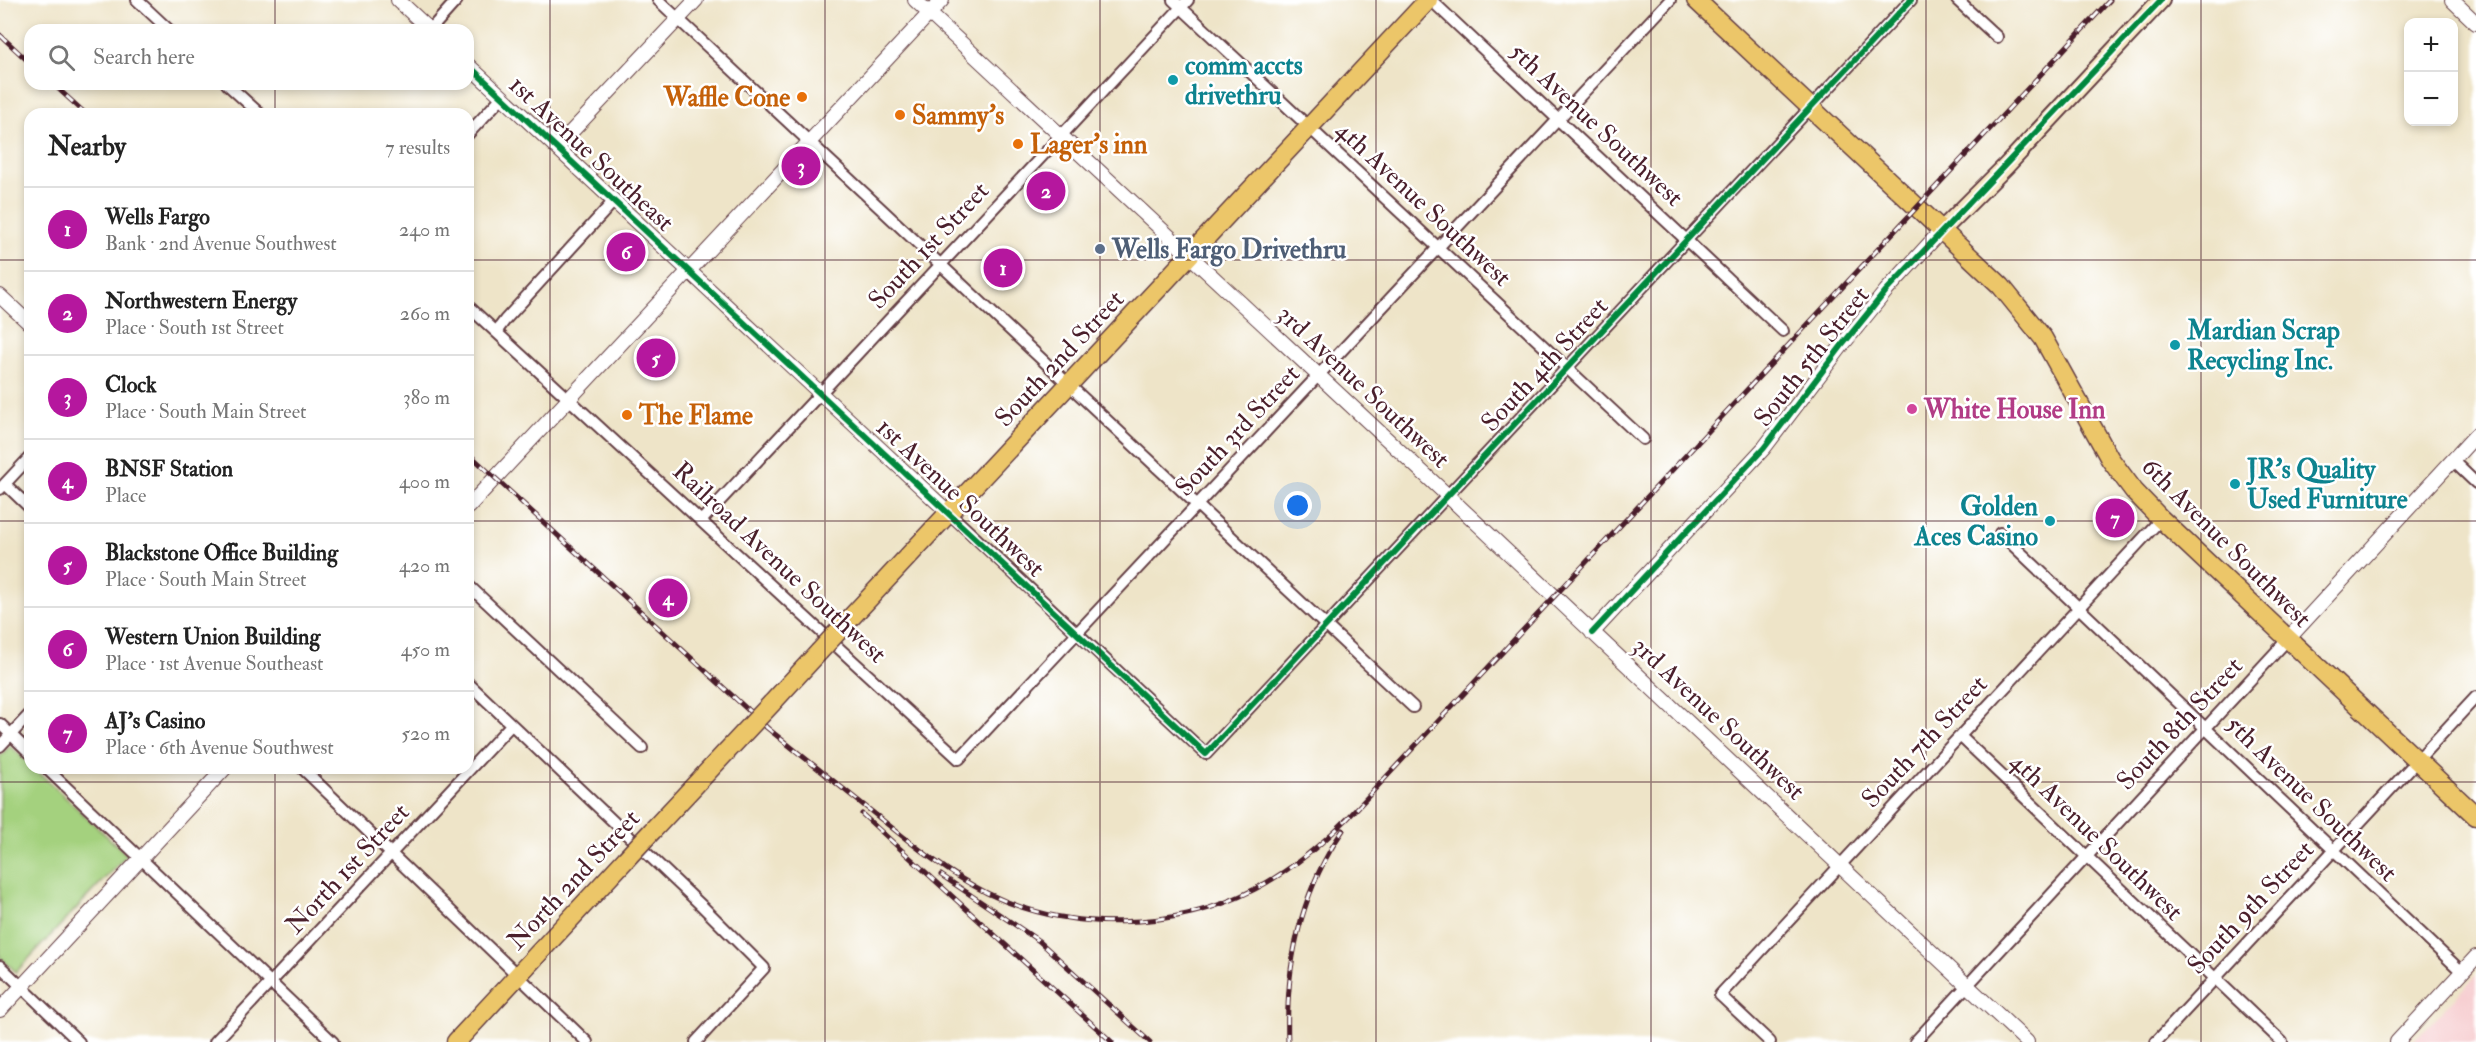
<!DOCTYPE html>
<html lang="en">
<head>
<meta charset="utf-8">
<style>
	body { margin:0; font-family:"IM FELL Double Pica",serif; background:#f6f6f6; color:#222 }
	.controls { position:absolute; right:18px; top:18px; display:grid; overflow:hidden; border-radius:12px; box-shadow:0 3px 9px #0003 }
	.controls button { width:54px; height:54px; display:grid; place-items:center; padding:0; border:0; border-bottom:2px solid #e0e0e0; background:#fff; color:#222; font:30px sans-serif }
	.you { position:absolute; left:1298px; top:506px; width:21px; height:21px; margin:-15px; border:4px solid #fff; border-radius:50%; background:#1a73e8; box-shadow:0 0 0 9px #1a73e833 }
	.badge { display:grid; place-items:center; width:39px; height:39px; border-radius:50%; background:#b5179e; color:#fff; font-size:20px; font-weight:700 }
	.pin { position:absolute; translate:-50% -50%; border:3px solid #fff; box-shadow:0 2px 6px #0006 }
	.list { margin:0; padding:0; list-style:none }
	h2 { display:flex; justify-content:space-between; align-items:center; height:78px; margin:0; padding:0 24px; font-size:26px }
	h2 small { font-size:20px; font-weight:400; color:#767676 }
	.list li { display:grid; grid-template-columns:39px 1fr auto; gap:18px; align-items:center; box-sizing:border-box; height:84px; padding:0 24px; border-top:2px solid #e0e0e0 }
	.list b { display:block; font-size:22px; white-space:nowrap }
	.list p { margin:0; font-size:20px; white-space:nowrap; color:#767676 }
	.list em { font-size:20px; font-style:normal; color:#767676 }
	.icon { flex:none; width:33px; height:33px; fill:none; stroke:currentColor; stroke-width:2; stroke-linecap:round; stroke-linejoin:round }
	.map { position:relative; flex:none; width:2476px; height:1042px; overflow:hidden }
	.search { position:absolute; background:#fff; box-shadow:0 3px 9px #0003; left:24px; top:24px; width:450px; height:66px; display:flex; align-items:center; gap:15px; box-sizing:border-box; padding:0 21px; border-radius:18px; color:#767676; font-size:22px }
	.panel { position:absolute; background:#fff; box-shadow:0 3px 9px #0003; left:24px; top:108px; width:450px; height:666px; border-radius:18px }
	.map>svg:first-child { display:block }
	.built { fill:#f7cfd1 }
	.green { fill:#a4d17e; stroke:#777854; stroke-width:1.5 }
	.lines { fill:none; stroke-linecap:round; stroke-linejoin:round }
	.minor-casing { stroke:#633d43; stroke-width:14 }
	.tertiary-casing { stroke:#633d43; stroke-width:16 }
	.secondary-casing { stroke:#633d43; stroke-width:20 }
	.primary-casing { stroke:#633d43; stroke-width:21 }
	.trunk-casing { stroke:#633d43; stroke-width:21 }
	.minor { stroke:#fff; stroke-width:10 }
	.tertiary { stroke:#fff; stroke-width:14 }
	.secondary { stroke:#f7e8c3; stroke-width:16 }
	.primary { stroke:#ecc669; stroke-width:18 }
	.trunk { stroke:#ecc669; stroke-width:18 }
	.rail-casing { stroke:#4a1f2b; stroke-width:5 }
	.rail { stroke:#fff; stroke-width:3; stroke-dasharray:9; stroke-linecap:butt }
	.primary-bridge-casing { stroke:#633d43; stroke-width:21; stroke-linecap:butt }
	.primary-bridge { stroke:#ecc669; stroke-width:18 }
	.cycleway-casing { stroke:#fff; stroke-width:10 }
	.cycleway { stroke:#00873e; stroke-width:6 }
	.grid { fill:none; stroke:#4a1f2b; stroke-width:1.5; stroke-opacity:0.55 }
	.culture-dot { fill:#0f9aa8; stroke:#fff; stroke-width:2 }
	.food-dot { fill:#e8710a; stroke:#fff; stroke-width:2 }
	.service-dot { fill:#5c6f8a; stroke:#fff; stroke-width:2 }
	.hotel-dot { fill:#d1479c; stroke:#fff; stroke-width:2 }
	.labels { text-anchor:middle; stroke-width:5; stroke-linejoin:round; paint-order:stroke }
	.culture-label { font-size:26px; font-weight:bold; fill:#0d838f; stroke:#fff; text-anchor:start }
	.food-label { font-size:26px; font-weight:bold; fill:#c56008; stroke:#fff; text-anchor:start }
	.street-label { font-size:26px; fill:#4a1f2b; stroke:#fff }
	.service-label { font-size:26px; font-weight:bold; fill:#4e5e75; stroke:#fff; text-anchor:start }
	.hotel-label { font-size:26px; font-weight:bold; fill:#b23c85; stroke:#fff; text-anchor:start }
</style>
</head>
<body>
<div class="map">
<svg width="2476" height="1042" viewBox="0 0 2476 1042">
	<rect width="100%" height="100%" fill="#fff"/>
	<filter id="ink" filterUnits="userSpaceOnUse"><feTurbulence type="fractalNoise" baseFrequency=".0167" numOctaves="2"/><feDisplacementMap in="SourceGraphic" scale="12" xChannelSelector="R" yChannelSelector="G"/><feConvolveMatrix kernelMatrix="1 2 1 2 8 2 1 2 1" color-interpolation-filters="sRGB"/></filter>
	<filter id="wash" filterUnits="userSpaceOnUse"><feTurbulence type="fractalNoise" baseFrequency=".008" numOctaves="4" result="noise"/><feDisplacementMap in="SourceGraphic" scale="24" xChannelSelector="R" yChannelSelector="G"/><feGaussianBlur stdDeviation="1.35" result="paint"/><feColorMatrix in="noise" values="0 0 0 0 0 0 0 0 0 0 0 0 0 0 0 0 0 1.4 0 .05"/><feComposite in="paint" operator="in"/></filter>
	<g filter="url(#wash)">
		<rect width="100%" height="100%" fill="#eee4c8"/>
		<!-- built -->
		<path class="built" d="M2476,975v67h-63z"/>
		<!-- green -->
		<path class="green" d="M10,746l20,18v4h4l93,87 -111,117 -16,-15v-201z"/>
	</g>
	<g filter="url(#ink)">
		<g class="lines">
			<!-- minor casing -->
			<g class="minor-casing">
				<path id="minor" d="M137,0l32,30
					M658,0l755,707
					M1173,0l470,439
					M1431,0l352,331
					M1957,0l40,37
					M430,30l27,-30
					M227,84l33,30
					M468,134l34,-37
					M468,306l491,453 711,-759
					M496,332l9,-12 109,-119
					M2453,461l23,22
					M5,484l25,24
					M0,489l30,-32
					M949,513l257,241 705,-754
					M702,520l486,-520
					M2000,533l462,439
					M468,585l174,163
					M468,683l234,223 62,62 -68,74
					M0,724l30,29
					M1960,736l322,306
					M0,746l30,-32
					M46,768l287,274
					M302,768l285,274
					M0,966l79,76
					M215,1042l296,-317
					M1770,1042l-50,-47 441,-476
					M1915,1042l373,-403
					M2156,1042l320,-345"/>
			</g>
			<!-- tertiary casing -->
			<g class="tertiary-casing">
				<path id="tertiary" d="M398,0l32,30
					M915,0l532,495 580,547
					M2452,0l24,23
					M468,65l481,448
					M557,147l139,-147
					M0,296l30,28
					M468,507l474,-507
					M1592,633l172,-185 79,-104 43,-53 56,-61
					M2288,639l188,-204
					M0,1010l225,-242
					M2397,1042l79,-85"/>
			</g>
			<!-- secondary casing -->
			<g class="secondary-casing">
				<path id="secondary" d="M1942,230l64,-64 155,-166"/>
			</g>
			<!-- primary casing -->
			<g class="primary-casing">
				<path id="primary" d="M843,626l585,-626
					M772,703l47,-51
					M652,831l75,-80
					M456,1042l170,-183"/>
			</g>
			<!-- trunk casing -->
			<g class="trunk-casing">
				<path id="trunk" d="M1696,0l305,286 42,52 67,121 24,32 27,28 315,297"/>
			</g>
			<!-- minor -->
			<use href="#minor" class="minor"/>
			<!-- tertiary -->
			<use href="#tertiary" class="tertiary"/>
			<!-- secondary -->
			<use href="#secondary" class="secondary"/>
			<!-- primary -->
			<use href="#primary" class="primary"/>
			<!-- trunk -->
			<use href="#trunk" class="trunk"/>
			<!-- rail casing -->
			<g class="rail-casing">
				<path id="rail" d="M0,35l30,28
					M53,84l33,30
					M468,453l305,280
					M766,727c37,30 74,59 110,88 35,28 71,58 111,78 81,40 188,38 268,-4 35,-18 65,-43 93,-71l762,-818
					M862,814l250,228
					M941,875l98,66 111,101
					M1288,1042c-3,-75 12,-149 55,-212"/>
			</g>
			<!-- rail -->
			<use href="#rail" class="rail"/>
			<!-- primary-bridge casing -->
			<g class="primary-bridge-casing">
				<path id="primary-bridge" d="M819,652l24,-26
					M727,751l45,-48
					M626,859l26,-28"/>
			</g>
			<!-- primary-bridge -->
			<use href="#primary-bridge" class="primary-bridge"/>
			<!-- cycleway casing -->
			<g class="cycleway-casing">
				<path id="cycleway" d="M468,65l738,689 705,-754
					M1592,633l172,-185 79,-104 43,-53 275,-291"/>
			</g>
			<!-- cycleway -->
			<use href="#cycleway" class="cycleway"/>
		</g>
	</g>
	<!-- grid -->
	<path class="grid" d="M275,0v30M550,0v1042M825,0v1042M1100,0v1042M1376,0v1042M1651,0v1042M1926,0v1042M2201,0v1042M275,84v30M0,260h30M468,260h2008M0,521h30M468,521h2008M275,768v274M0,782h2476"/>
	<!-- markers -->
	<g class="culture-dot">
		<circle cx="1173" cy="80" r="6"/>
		<circle cx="2175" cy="345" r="6"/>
		<circle cx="2235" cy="484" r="6"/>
		<circle cx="2050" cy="521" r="6"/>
	</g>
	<g class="food-dot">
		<circle cx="802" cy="97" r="6"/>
		<circle cx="900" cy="115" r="6"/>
		<circle cx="1018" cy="144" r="6"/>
		<circle cx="627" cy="415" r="6"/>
	</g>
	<circle class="service-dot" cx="1100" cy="249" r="6"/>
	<circle class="hotel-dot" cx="1912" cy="409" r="6"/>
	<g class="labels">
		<!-- culture labels -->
		<g class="culture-label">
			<text x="1185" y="74">comm accts<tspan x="1185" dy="30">drivethru</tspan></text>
			<text x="2187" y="339">Mardian Scrap<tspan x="2187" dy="30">Recycling Inc.</tspan></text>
			<text x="2247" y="478">JR's Quality<tspan x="2247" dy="30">Used Furniture</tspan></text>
			<text x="2038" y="515" text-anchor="end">Golden<tspan x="2038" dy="30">Aces Casino</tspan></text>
		</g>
		<!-- food labels -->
		<g class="food-label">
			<text x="790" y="106" text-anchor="end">Waffle Cone</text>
			<text x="912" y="124">Sammy's</text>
			<text x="1030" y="153">Lager's inn</text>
			<text x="639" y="424">The Flame</text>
		</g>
		<!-- street labels -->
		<g class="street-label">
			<text transform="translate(1597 124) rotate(43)" y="9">5th Avenue Southwest</text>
			<text transform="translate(592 153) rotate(43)" y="9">1st Avenue Southeast</text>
			<text transform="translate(1424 203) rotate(43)" y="9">4th Avenue Southwest</text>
			<text transform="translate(928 245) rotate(-47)" y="9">South 1st Street</text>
			<text transform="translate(1811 356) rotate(-52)" y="9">South 5th Street</text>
			<text transform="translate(1059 358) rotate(-47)" y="9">South 2nd Street</text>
			<text transform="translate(1544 364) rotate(-47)" y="9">South 4th Street</text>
			<text transform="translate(1364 386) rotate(43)" y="9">3rd Avenue Southwest</text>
			<text transform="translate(1237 430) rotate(-47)" y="9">South 3rd Street</text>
			<text transform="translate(961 497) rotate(43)" y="9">1st Avenue Southwest</text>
			<text transform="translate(2227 542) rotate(45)" y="9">6th Avenue Southwest</text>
			<text transform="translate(780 562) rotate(43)" y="9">Railroad Avenue Southwest</text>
			<text transform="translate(1719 718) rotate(43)" y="9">3rd Avenue Southwest</text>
			<text transform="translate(2179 723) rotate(-47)" y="9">South 8th Street</text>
			<text transform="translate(1924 741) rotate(-47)" y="9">South 7th Street</text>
			<text transform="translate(2312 798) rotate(44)" y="9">5th Avenue Southwest</text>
			<text transform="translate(2097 836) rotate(44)" y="9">4th Avenue Southwest</text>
			<text transform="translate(347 868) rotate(-47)" y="9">North 1st Street</text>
			<text transform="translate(573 879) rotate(-47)" y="9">North 2nd Street</text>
			<text transform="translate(2250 907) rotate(-47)" y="9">South 9th Street</text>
		</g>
		<!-- service labels -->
		<g class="service-label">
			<text x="1112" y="258">Wells Fargo Drivethru</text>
		</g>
		<!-- hotel labels -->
		<g class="hotel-label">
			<text x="1924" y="418">White House Inn</text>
		</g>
	</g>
</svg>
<div class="controls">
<button>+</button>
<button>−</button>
</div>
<div class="you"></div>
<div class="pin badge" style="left:1003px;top:268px">1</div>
<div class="pin badge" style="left:1046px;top:191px">2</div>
<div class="pin badge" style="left:801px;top:166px">3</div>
<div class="pin badge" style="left:668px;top:598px">4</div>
<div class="pin badge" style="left:656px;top:358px">5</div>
<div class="pin badge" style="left:626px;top:252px">6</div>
<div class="pin badge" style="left:2115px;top:518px">7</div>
<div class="search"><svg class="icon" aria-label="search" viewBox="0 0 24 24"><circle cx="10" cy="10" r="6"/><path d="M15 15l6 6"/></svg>Search here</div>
<section class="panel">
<h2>Nearby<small>7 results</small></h2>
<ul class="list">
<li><span class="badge">1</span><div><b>Wells Fargo</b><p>Bank · 2nd Avenue Southwest</p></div><em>240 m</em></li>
<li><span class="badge">2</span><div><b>Northwestern Energy</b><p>Place · South 1st Street</p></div><em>260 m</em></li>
<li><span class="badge">3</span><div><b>Clock</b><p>Place · South Main Street</p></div><em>380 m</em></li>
<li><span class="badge">4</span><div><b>BNSF Station</b><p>Place</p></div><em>400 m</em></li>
<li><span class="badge">5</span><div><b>Blackstone Office Building</b><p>Place · South Main Street</p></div><em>420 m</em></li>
<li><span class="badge">6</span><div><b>Western Union Building</b><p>Place · 1st Avenue Southeast</p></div><em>450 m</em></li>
<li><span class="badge">7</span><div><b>AJ's Casino</b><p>Place · 6th Avenue Southwest</p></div><em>520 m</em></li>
</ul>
</section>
</div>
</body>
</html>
